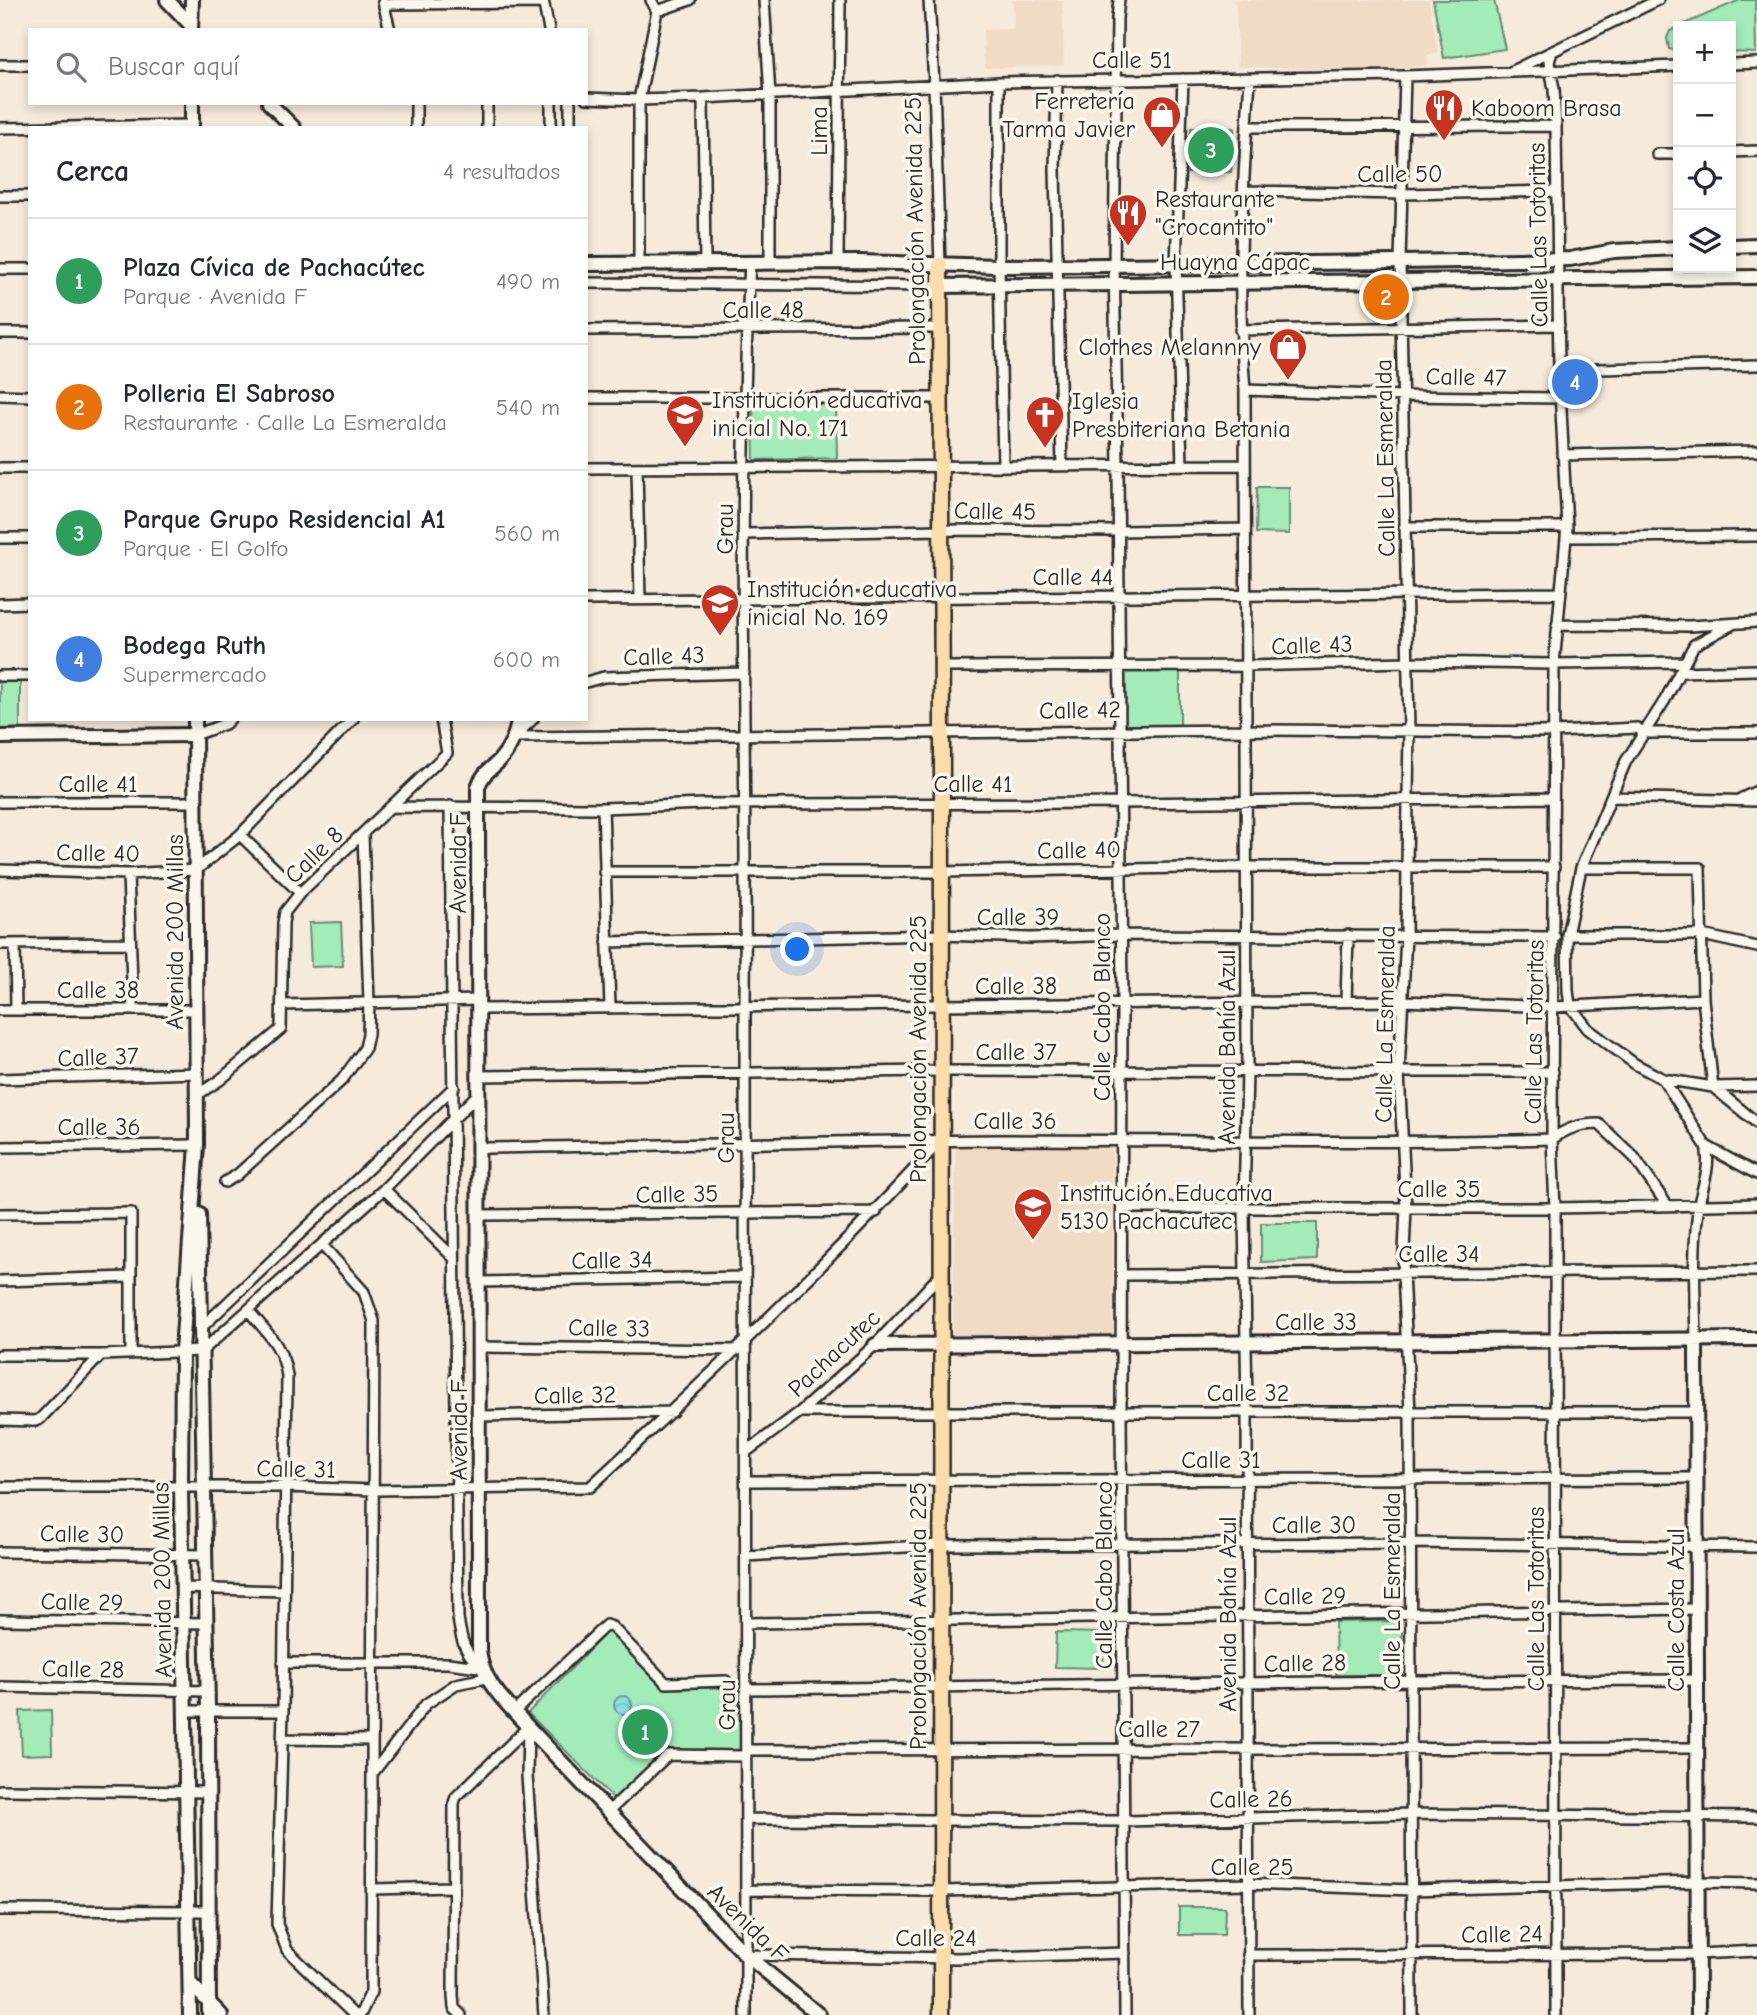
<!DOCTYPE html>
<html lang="es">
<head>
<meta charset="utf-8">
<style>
	body { margin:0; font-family:"Comic Neue",sans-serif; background:#f2f2f3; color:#1f2937 }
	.controls { position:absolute; right:21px; top:21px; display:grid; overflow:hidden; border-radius:0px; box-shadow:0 4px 10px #0003 }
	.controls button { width:63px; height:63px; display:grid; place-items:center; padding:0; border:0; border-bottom:2px solid #e0e1e3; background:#fff; color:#1f2937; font:35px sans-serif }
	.you { position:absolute; left:798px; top:950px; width:24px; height:24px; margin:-18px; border:5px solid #fff; border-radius:50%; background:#1a73e8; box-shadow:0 0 0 10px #1a73e833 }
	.badge { display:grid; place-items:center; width:46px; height:46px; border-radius:50%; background:#111827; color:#fff; font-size:23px; font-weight:700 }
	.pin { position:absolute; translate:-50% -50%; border:4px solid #fff; box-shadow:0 2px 7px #0006 }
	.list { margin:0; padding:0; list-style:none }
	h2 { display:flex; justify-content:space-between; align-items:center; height:91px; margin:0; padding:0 28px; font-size:30px }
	h2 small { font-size:23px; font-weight:400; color:#747a83 }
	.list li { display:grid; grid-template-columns:46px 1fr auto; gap:21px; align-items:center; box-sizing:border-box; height:126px; padding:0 28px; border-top:2px solid #e0e1e3 }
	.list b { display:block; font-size:26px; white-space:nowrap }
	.list p { margin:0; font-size:23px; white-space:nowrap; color:#747a83 }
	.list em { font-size:23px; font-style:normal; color:#747a83 }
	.icon { flex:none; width:38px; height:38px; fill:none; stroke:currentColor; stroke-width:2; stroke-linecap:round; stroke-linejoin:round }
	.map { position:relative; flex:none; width:1757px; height:2015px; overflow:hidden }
	.search { position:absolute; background:#fff; box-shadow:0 4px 10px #0003; left:28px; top:28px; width:560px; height:77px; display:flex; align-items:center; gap:18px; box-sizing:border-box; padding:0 24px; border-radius:0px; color:#747a83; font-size:26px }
	.panel { position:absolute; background:#fff; box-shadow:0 4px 10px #0003; left:28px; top:126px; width:560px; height:595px; border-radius:0px }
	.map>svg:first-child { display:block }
	.built { fill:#f0dbc4 }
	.green { fill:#a3ecba; stroke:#678c72; stroke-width:2 }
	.water { fill:url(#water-waves); stroke:#669699; stroke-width:2 }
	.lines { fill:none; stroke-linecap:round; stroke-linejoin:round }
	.minor-casing { stroke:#2b2b2b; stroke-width:14 }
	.tertiary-casing { stroke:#2b2b2b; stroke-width:18 }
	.secondary-casing { stroke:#2b2b2b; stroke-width:18 }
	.primary-casing { stroke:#2b2b2b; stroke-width:19 }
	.minor { stroke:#fbf7ec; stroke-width:9 }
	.tertiary { stroke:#fbf7ec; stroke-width:12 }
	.secondary { stroke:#fbf7ec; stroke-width:12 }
	.primary { stroke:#fbddab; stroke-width:14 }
	.labels { text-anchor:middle; stroke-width:7; stroke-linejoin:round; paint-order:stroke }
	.street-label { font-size:24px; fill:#2b2b2b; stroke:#fbf7ec }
	.poi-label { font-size:24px; fill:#2b2b2b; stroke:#fbf7ec; text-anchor:start }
</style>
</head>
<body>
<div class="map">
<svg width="1757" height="2015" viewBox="0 0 1757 2015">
	<defs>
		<pattern id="water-waves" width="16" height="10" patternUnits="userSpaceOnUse" patternTransform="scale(1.75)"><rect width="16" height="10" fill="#8ddee3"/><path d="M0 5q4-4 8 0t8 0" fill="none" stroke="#7abfc3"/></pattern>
	</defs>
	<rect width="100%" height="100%" fill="#f6eada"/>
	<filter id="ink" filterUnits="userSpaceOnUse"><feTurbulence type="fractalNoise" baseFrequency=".0143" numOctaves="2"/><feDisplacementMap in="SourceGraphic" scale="14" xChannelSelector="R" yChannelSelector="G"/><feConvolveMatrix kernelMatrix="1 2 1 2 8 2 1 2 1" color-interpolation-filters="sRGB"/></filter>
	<g filter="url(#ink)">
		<!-- built -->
		<path class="built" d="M1013,0h49l2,66 -79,2 -2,-38 31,-1z
			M1232,0h197l9,53 -11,2 1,10 -74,7 -10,-3 -106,-2 -2,-62z
			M1112,1146l1,189h-160l3,-187z"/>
		<!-- green -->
		<path class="green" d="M1433,0h61l11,49 -61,9z
			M1740,0h15l1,53 -25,-1v-26h-51z
			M1678,27v24l-9,-2 -2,-11 3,-7z
			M1191,128h43l-3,44 -43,1z
			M753,402l83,3 1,53 -83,2z
			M1257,487h32v47l-33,-1z
			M1125,669h55v58l-55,-1z
			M0,680l20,1v47l-20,1z
			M341,922l2,44 -32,1 -2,-44z
			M1261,1223h56v37l-56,2z
			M1402,1621v54h-66l-1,-53z
			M608,1631l59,57h76v64h-77l-50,49 -88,-88z
			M1056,1632l48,1 -1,35 -48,-1z
			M51,1710l1,44 -30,1 -2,-44z
			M1179,1907h46l-1,28h-45z"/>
		<!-- water -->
		<path class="water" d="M614 1705a9 9 0 1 1 18 0a9 9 0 1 1-18 0Z"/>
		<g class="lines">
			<!-- minor casing -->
			<g class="minor-casing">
				<path id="minor" d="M543,0l6,30
					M764,0l6,95v166
					M929,0l5,84 6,181
					M1119,0l-2,18 -3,247 4,200 4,540 -1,407 4,603
					M383,2l7,28
					M384,4l159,-1
					M657,11l33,-11
					M1552,52l-3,10 5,27 2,37 3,244 8,157 -13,137 -2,475 3,69 1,807
					M1731,64l26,-1
					M0,65h30
					M1512,71l146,-71
					M1405,76l-5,186 9,468 -3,205 -7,138 7,135 -3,65 7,139 2,603
					M1057,80l-2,90 7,296
					M999,82v184l4,200
					M586,98l53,2 64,-2 296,-16 406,-6 273,-10
					M703,98l2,165
					M416,103v25
					M551,103v25
					M570,103v25
					M1247,127l309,-1
					M0,128l192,-3
					M487,128v-25
					M1731,152l26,-1
					M1657,154h21
					M1244,191l158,3 155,-3
					M0,196h30
					M838,262l2,-262
					M639,263v-163l18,-89 -6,-11
					M0,269h30
					M586,283l354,3
					M586,330l354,-2
					M1240,330l319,-5
					M0,333h30
					M1559,370l198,-5
					M1245,390l159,6 156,2
					M0,395l30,1
					M586,398h354
					M1562,455l195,-4
					M1182,465l-6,-201 7,-185
					M0,468h30
					M586,468l659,-3
					M637,468l3,131
					M1404,527h163
					M744,534l196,-4 178,1 127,-2
					M1567,537l190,-1
					M0,538h30
					M586,600l974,-7
					M0,604l30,-1
					M1733,624l-39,21 -29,55 -39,61 -45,107 -14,67 1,56 2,14 18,24 47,35 28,15 50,8 44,-1
					M1557,625l132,1 68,-4
					M941,667l304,-1 163,-4 146,2 129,-2
					M1679,672l78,-2
					M0,676h30
					M586,682l18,-5 140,-4
					M195,735l30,-11 5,-5
					M515,736l18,-17
					M513,737l733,-7 309,2 82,-4 8,5h112
					M1612,797l145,4
					M1740,799l17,-8
					M0,802h196
					M450,806l8,812c3,21 6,35 23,49
					M392,807l211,1 101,-4 415,-1 434,-5
					M603,808l7,199
					M240,835l60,58
					M1581,868h119l3,131 10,88 44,36
					M0,870l128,4 68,-4 44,-35 113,-116
					M604,872h337l305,-5h308
					M128,874l5,136
					M1567,935h135l55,12
					M607,942l333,-7 90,3 91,-3 434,2
					M0,944l130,-1
					M15,944l1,66
					M1346,1001l2,-66
					M283,1005l196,-5
					M479,1009l924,-8 151,6 149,-8
					M0,1010h197
					M479,1076l462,-5 612,1
					M0,1079l197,-6
					M1663,1079l43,67c5,21 -3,38 -7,58 -7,44 -4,91 -3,136
					M197,1095l23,-15 61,-51 2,-106 2,-11 15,-19 147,-140 -6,-34
					M1706,1146l51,28
					M0,1147l197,-2
					M478,1148c173,-2 346,-7 518,-8 186,0 371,4 556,-1 16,-11 28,-15 47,-15l35,33 33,48
					M225,1182l12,-7 105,-95 23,-32 3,-14 1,-32 -6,-167
					M384,1189l70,69
					M1122,1208h433l202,-4
					M0,1214l131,-1v139
					M479,1215l397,-3
					M322,1245l42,47 10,29 -3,671 -11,23
					M1122,1275l635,-4
					M0,1281l131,-4
					M480,1282l265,-5
					M249,1311c18,22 34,35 38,65l-4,335 -6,213 10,26 67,65
					M202,1327l252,-240
					M480,1347l258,3
					M0,1355h101l101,-4 182,-162 94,-95
					M800,1412h896
					M479,1416l193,-4
					M0,1420l35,1 5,-2 61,-64
					M746,1452l54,-40 75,-67 66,-71
					M746,1481l950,-3
					M0,1487h285l89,3 216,-3c121,-112 240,-225 351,-347
					M0,1552l205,3
					M746,1556l195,-11 470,-2 346,4
					M182,1588l102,3
					M0,1620l206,3
					M746,1623l951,-14
					M283,1663h165l31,4
					M0,1687l208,4
					M746,1689l665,-8 286,-1
					M185,1711h98
					M514,1712l92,-87 6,2 54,56 60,-2
					M528,1727l-1,49 17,239
					M282,1739l90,1
					M746,1750l951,-2
					M372,1774l54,-70 30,-20 30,-6
					M0,1790l209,2
					M609,1811l59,-56 78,1
					M746,1819l378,2 287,-7 346,3
					M373,1889l79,-2
					M746,1890l195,1 307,-7 164,6 286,-8 59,1
					M0,1910l209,1
					M746,1955l210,3 169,-5
					M1248,1955l450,-1 59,-3
					M461,2015l-7,-7 -1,-13 1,-192 2,-6 72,-70
					M746,2015l-1,-1009c2,-248 -8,-496 5,-744
					M1249,2015l-2,-603 -3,-204 3,-138 -2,-680c-9,-104 -2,-207 5,-311"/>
			</g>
			<!-- tertiary casing -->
			<g class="tertiary-casing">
				<path id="tertiary" d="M167,0l24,25
					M518,719c-1,15 -9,31 -19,42 -9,9 -17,13 -21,26l1,862c2,33 28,54 49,78l218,228 73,60
					M0,737l195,-2
					M1696,1340l2,675
					M875,1345l882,-6
					M190,1983l31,32"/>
			</g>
			<!-- secondary casing -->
			<g class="secondary-casing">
				<path id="secondary" d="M191,30l1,-30
					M192,103v25
					M269,103l25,25
					M1731,246l26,-1
					M586,264l273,-2 140,4 401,-4 170,-3 44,-8 64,-3
					M940,286l817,-9
					M199,1214l9,496 1,305
					M190,2015l-9,-527 1,-138 15,-205 -2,-426"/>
			</g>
			<!-- primary casing -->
			<g class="primary-casing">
				<path id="primary" d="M940,265l2,468 -1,1282"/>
			</g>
			<!-- minor -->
			<use href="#minor" class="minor"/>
			<!-- tertiary -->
			<use href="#tertiary" class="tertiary"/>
			<!-- secondary -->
			<use href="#secondary" class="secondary"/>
			<!-- primary -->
			<use href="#primary" class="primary"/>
		</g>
	</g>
	<!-- icons -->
	<defs>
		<g id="restaurant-pin" transform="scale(2.0125)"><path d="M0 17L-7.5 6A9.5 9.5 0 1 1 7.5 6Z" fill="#c8321e" stroke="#fbf7ec"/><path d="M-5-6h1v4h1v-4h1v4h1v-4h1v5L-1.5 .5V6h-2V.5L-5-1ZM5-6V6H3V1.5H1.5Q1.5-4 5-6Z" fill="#fff"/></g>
		<g id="shop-pin" transform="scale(2.0125)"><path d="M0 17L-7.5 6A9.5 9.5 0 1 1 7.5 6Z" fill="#c8321e" stroke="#fbf7ec"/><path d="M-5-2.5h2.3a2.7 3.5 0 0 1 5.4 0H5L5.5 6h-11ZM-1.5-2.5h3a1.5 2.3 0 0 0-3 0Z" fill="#fff"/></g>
		<g id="school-pin" transform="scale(2.0125)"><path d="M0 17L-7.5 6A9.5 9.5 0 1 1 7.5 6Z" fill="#c8321e" stroke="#fbf7ec"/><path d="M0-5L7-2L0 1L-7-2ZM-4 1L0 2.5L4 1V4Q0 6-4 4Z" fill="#fff"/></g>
		<g id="church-pin" transform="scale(2.0125)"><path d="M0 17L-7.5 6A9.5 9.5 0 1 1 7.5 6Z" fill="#c8321e" stroke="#fbf7ec"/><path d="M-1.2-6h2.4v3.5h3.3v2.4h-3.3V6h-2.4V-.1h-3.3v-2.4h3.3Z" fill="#fff"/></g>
	</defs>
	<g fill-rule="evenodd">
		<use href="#restaurant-pin" x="1444" y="108"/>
		<use href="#shop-pin" x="1162" y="115"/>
		<use href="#restaurant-pin" x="1128" y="213"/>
		<use href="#shop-pin" x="1288" y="347"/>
		<use href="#school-pin" x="685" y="414"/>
		<use href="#church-pin" x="1045" y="415"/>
		<use href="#school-pin" x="720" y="603"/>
		<use href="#school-pin" x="1033" y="1207"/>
	</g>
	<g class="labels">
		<!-- street labels -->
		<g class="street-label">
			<text x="1132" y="68">Calle 51</text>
			<text transform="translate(819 131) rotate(-90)" y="8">Lima</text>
			<text x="1400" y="182">Calle 50</text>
			<text transform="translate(915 231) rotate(-91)" y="8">Prolongación Avenida 225</text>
			<text transform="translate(1538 235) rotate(-91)" y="8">Calle Las Totoritas</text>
			<text x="1235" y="270">Huayna Cápac</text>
			<text x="763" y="318">Calle 48</text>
			<text transform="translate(1466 377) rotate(1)" y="8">Calle 47</text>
			<text transform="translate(1385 458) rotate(-91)" y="8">Calle La Esmeralda</text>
			<text transform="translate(995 511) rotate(1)" y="8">Calle 45</text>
			<text transform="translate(725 529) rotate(-90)" y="8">Grau</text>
			<text x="1073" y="585">Calle 44</text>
			<text transform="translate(1312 645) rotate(-2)" y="8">Calle 43</text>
			<text transform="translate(664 656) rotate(-2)" y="8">Calle 43</text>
			<text transform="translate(1080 710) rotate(-1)" y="8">Calle 42</text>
			<text x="98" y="792">Calle 41</text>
			<text x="973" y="792">Calle 41</text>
			<text transform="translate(1079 850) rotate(-1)" y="8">Calle 40</text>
			<text transform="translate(98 853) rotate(1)" y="8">Calle 40</text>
			<text transform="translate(314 855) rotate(-44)" y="8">Calle 8</text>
			<text transform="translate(458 863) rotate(-90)" y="8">Avenida F</text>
			<text x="1018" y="925">Calle 39</text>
			<text transform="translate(175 932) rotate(-90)" y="8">Avenida 200 Millas</text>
			<text x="1016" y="994">Calle 38</text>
			<text x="98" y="998">Calle 38</text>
			<text transform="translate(1102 1007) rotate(-90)" y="8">Calle Cabo Blanco</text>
			<text transform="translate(1385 1024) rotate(-89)" y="8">Calle La Esmeralda</text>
			<text transform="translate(1534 1032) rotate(-89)" y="8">Calle Las Totoritas</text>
			<text transform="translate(1227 1047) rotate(-90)" y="8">Avenida Bahía Azul</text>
			<text transform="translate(918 1049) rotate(-90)" y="8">Prolongación Avenida 225</text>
			<text x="1016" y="1060">Calle 37</text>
			<text transform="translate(98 1057) rotate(-2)" y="8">Calle 37</text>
			<text x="1015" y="1129">Calle 36</text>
			<text x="99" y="1135">Calle 36</text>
			<text transform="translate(726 1138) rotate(-90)" y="8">Grau</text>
			<text x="1439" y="1197">Calle 35</text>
			<text transform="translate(677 1194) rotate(-1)" y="8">Calle 35</text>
			<text x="1439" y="1262">Calle 34</text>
			<text transform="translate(612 1260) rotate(-1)" y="8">Calle 34</text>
			<text x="1316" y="1330">Calle 33</text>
			<text transform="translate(609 1328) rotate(1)" y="8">Calle 33</text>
			<text transform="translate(834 1353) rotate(-43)" y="8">Pachacutec</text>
			<text x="1248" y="1401">Calle 32</text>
			<text transform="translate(575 1395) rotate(-1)" y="8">Calle 32</text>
			<text transform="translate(459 1430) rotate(-90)" y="8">Avenida F</text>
			<text x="1221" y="1468">Calle 31</text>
			<text transform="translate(296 1469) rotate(1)" y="8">Calle 31</text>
			<text x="1314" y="1533">Calle 30</text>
			<text transform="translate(82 1534) rotate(1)" y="8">Calle 30</text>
			<text transform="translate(1104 1575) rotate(-90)" y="8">Calle Cabo Blanco</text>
			<text transform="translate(162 1580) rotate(-91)" y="8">Avenida 200 Millas</text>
			<text transform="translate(1392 1591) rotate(-90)" y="8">Calle La Esmeralda</text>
			<text transform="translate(1305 1596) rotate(-1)" y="8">Calle 29</text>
			<text transform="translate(1536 1599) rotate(-90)" y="8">Calle Las Totoritas</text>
			<text transform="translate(82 1602) rotate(1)" y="8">Calle 29</text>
			<text transform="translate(1676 1610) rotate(-90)" y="8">Calle Costa Azul</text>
			<text transform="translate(1228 1614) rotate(-90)" y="8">Avenida Bahía Azul</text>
			<text transform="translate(918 1616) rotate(-90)" y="8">Prolongación Avenida 225</text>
			<text transform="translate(1305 1663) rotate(-1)" y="8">Calle 28</text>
			<text transform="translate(83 1669) rotate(1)" y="8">Calle 28</text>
			<text transform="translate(727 1705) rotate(-90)" y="8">Grau</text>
			<text x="1159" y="1737">Calle 27</text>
			<text transform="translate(1251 1799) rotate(-1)" y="8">Calle 26</text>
			<text x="1252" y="1875">Calle 25</text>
			<text transform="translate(748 1923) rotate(44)" y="8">Avenida F</text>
			<text transform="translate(1502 1934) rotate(-1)" y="8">Calle 24</text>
			<text x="936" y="1946">Calle 24</text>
		</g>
		<!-- poi labels -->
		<g class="poi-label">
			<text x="1135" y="109" text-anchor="end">Ferretería<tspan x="1135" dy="28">Tarma Javier</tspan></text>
			<text x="1471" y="116">Kaboom Brasa</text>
			<text x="1155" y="207">Restaurante<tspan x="1155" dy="28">"Crocantito"</tspan></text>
			<text x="1261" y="355" text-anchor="end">Clothes Melannny</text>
			<text x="712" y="408">Institución educativa<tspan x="712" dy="28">inicial No. 171</tspan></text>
			<text x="1072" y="409">Iglesia<tspan x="1072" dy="28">Presbiteriana Betania</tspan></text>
			<text x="747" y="597">Institución educativa<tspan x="747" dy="28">inicial No. 169</tspan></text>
			<text x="1060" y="1201">Institución Educativa<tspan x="1060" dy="28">5130 Pachacutec</tspan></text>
		</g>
	</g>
</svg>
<div class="controls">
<button>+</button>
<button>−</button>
<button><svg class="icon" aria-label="locate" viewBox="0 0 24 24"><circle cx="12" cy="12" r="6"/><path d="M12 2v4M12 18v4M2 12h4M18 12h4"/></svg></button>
<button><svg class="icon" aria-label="layers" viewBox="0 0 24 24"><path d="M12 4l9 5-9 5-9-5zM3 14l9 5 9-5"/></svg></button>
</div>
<div class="you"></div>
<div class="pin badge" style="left:645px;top:1732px;background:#2e9e5b">1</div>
<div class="pin badge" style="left:1386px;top:297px;background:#e8710a">2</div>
<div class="pin badge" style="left:1211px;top:150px;background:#2e9e5b">3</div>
<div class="pin badge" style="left:1575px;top:382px;background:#3f7fe0">4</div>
<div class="search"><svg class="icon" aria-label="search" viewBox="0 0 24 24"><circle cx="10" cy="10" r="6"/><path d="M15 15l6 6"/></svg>Buscar aquí</div>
<section class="panel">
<h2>Cerca<small>4 resultados</small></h2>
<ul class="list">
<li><span class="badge" style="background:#2e9e5b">1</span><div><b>Plaza Cívica de Pachacútec</b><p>Parque · Avenida F</p></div><em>490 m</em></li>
<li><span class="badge" style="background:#e8710a">2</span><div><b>Polleria El Sabroso</b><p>Restaurante · Calle La Esmeralda</p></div><em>540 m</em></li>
<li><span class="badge" style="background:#2e9e5b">3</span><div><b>Parque Grupo Residencial A1</b><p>Parque · El Golfo</p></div><em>560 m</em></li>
<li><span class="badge" style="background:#3f7fe0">4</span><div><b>Bodega Ruth</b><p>Supermercado</p></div><em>600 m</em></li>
</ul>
</section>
</div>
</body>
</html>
